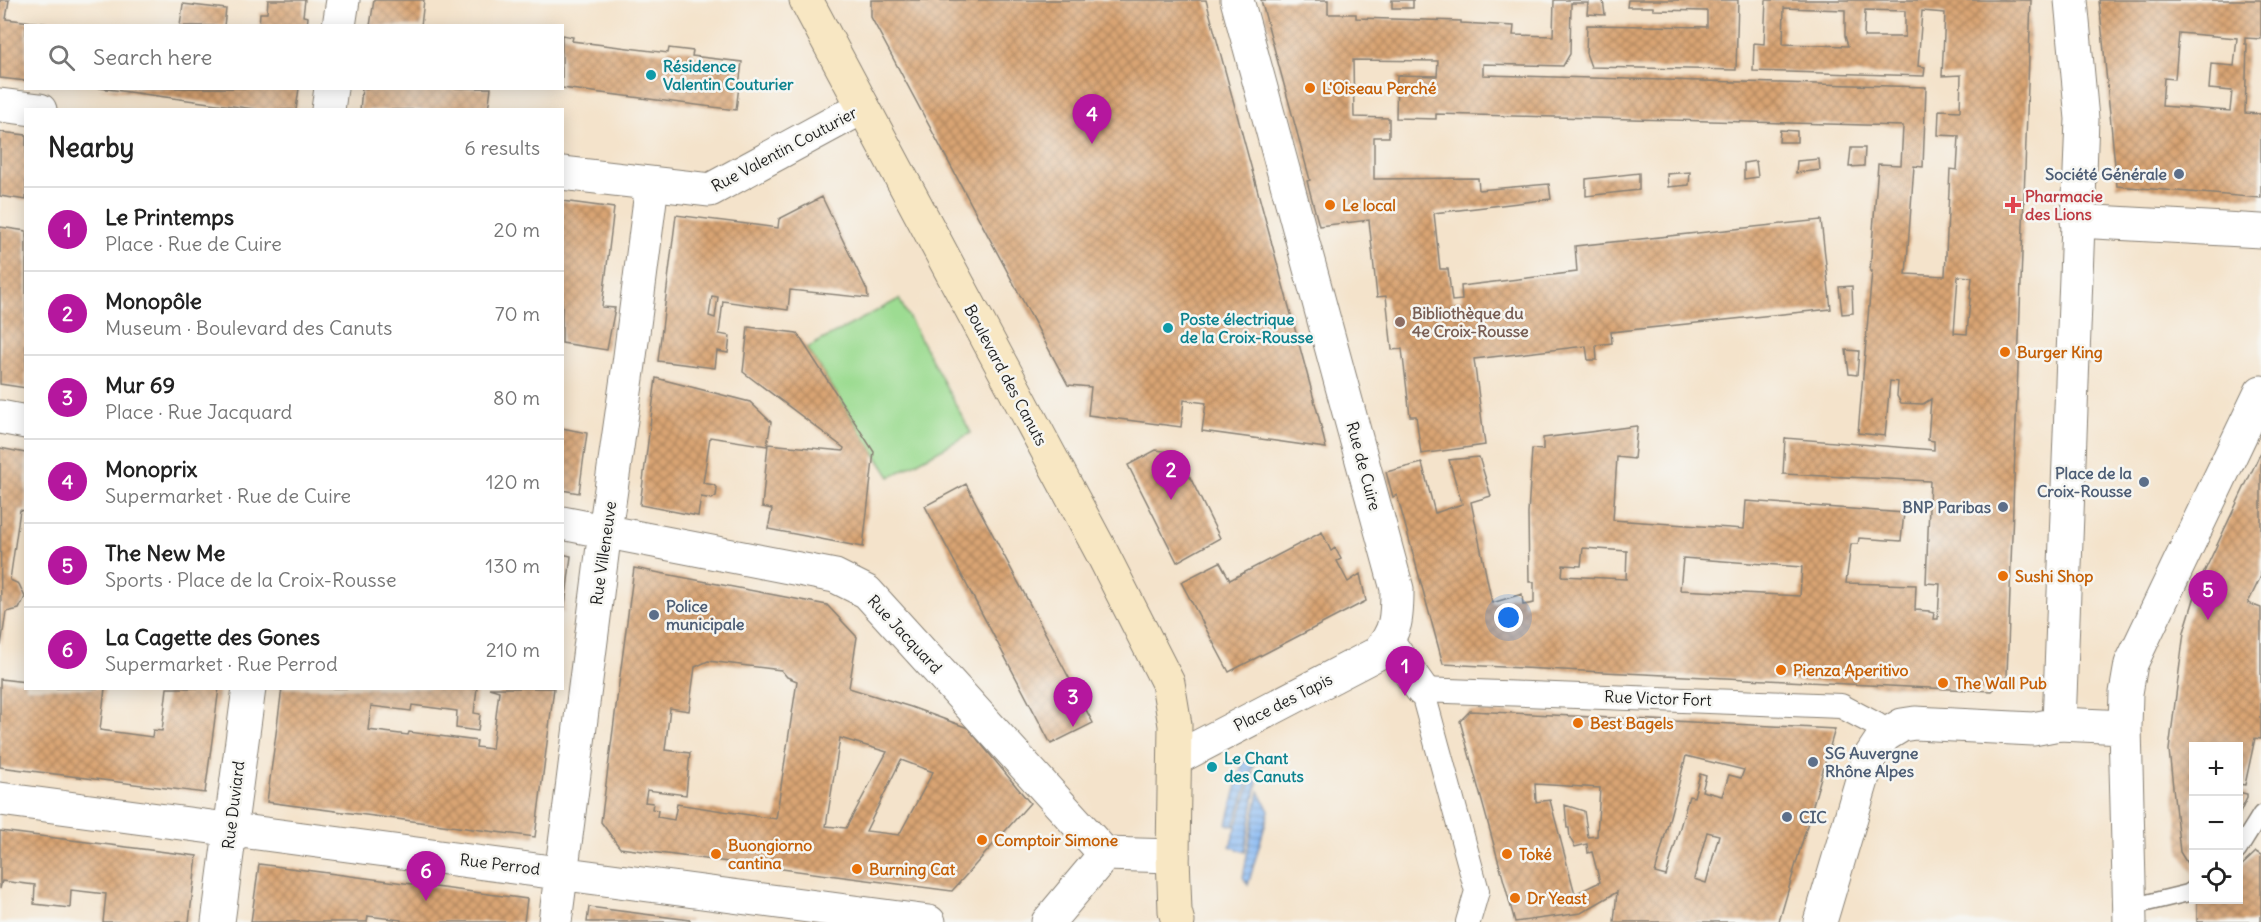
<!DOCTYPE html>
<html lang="en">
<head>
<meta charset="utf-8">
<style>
	body { margin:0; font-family:Delius,sans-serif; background:#f2f2f2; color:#222 }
	.controls { position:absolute; right:18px; bottom:18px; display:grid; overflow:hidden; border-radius:0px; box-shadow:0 3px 15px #0003 }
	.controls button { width:54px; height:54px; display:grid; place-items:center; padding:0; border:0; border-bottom:2px solid #e0e0e0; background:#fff; color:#222; font:30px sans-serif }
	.you { position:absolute; left:1509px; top:618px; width:21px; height:21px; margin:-15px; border:4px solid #fff; border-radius:50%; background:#1a73e8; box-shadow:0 0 0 9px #1a73e833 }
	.badge { display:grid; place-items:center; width:39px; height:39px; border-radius:50%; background:#b5179e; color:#fff; font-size:20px; font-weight:700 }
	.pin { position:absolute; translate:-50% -50px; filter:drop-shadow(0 2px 3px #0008) }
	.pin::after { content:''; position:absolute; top:32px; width:21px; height:18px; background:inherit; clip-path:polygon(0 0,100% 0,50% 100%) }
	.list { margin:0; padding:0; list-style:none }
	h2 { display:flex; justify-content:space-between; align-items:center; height:78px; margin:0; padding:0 24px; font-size:26px }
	h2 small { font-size:20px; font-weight:400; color:#767676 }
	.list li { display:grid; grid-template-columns:39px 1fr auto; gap:18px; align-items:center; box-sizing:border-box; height:84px; padding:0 24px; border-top:2px solid #e0e0e0 }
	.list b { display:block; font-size:22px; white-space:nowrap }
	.list p { margin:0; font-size:20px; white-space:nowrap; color:#767676 }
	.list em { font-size:20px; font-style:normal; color:#767676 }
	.icon { flex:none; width:33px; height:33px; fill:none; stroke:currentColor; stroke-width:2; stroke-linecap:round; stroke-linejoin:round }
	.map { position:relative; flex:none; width:2261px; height:922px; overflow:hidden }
	.search { position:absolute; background:#fff; box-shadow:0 3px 15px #0003; left:24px; top:24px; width:540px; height:66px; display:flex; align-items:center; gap:15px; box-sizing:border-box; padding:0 21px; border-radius:0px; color:#767676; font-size:22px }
	.panel { position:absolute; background:#fff; box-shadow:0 3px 15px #0003; left:24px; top:108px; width:540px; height:582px; border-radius:0px }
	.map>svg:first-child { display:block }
	.garden { fill:#9ddc92; stroke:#5c7c57; stroke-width:1.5 }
	.water { fill:url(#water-rules); stroke:#516a88; stroke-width:1.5 }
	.building { fill:url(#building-cross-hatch); fill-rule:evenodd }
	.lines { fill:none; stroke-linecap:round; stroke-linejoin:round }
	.service-casing { stroke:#888074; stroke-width:19 }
	.pedestrian-casing { stroke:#888074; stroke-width:26 }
	.minor-casing { stroke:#888074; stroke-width:35 }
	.tertiary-casing { stroke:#888074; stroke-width:35 }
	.secondary-casing { stroke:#888074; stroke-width:35 }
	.service { stroke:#fff; stroke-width:16 }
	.pedestrian { stroke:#fff; stroke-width:24 }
	.minor { stroke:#fff; stroke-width:33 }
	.tertiary { stroke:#fff; stroke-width:33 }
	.secondary { stroke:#f8e7c3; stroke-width:33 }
	.culture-dot { fill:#0f9aa8; stroke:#f6f6f2; stroke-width:2 }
	.food-dot { fill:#e8710a; stroke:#f6f6f2; stroke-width:2 }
	.service-dot { fill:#5c6f8a; stroke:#f6f6f2; stroke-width:2 }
	.health-dot { fill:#e0444e; stroke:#f6f6f2; stroke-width:2 }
	.education-dot { fill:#8d6e63; stroke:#f6f6f2; stroke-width:2 }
	.labels { text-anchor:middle; stroke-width:5; stroke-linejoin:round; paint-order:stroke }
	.culture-label { font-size:16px; font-weight:bold; fill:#0d838f; stroke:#f6f6f2; text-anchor:start }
	.food-label { font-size:16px; font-weight:bold; fill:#c56008; stroke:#f6f6f2; text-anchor:start }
	.street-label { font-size:16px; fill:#1c1c1c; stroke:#f6f6f2 }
	.service-label { font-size:16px; font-weight:bold; fill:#4e5e75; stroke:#f6f6f2; text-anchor:end }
	.health-label { font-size:16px; font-weight:bold; fill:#be3a42; stroke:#f6f6f2; text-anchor:start }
	.education-label { font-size:16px; font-weight:bold; fill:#785e54; stroke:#f6f6f2; text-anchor:start }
</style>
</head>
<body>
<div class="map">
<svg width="2261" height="922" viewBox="0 0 2261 922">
	<defs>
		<pattern id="water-rules" width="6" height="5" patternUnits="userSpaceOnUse" patternTransform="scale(1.5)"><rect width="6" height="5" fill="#86b8f3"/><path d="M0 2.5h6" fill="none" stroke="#6d95c4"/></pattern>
		<pattern id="building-cross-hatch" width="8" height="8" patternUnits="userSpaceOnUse" patternTransform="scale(1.5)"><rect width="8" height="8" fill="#d9a473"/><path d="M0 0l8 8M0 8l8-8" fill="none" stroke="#af855e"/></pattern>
	</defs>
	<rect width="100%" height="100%" fill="#f6f6f2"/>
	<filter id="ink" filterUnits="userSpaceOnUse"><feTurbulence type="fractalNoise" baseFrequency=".0167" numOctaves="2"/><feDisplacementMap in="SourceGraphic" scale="12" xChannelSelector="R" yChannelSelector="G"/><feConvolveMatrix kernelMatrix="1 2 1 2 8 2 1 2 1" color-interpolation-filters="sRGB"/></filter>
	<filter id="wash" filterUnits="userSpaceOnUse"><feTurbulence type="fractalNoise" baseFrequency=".008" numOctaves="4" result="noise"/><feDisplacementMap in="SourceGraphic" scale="24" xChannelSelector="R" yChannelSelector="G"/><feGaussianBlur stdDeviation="1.35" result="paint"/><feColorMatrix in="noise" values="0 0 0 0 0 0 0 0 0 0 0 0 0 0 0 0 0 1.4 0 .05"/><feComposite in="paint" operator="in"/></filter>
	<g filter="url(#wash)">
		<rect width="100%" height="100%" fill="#f4e3cb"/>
		<!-- garden -->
		<path class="garden" d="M899,299l72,134 -81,44 -83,-129z"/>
		<!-- water -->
		<path class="water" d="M1243,761l11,4 -20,61 -7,-2z
			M1254,773l4,3 -13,76 -15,-6z
			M1259,791l10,20 -21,74 -5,-8z"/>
		<g id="blocks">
			<!-- building -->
			<path class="building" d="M0,0h9l-3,19 44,5 -24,2v55l-26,-3z
				M268,0h37l-2,16 5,1 -1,9h-48l1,-13h7z
				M374,0h50l-3,26h-51z
				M871,0h335l113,418 7,30 -124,-17 4,-28 -22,-3 -3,27 -93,-12 3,-28 -23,-2 -197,-368z
				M1261,0h67v14h28v4l105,3v2l53,3 -1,9 40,1 1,-36h49l2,15 -18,-1 1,-11h-17l-1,51 -7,12 -80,-2v11l443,12 -3,80 -9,-1 -8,108 39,2 5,-107 7,1 2,-34 -21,-1 1,-25 21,1 1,-36 -19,1 3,-63 -23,-2 -4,55 7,1 -1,9 -171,-5 1,-28 10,1 2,-44h265l-24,676 -16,15 -548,-27 -46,-169 -4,2 -7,-25 36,-9 13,50 27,-9 -13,-44 30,-3 12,39 -20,6 21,101 30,-9 1,11 11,-2v-21h-5l-1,-68 4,-65 11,1v-12l93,-12h1l-3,33 -17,-2 -4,63 131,9 2,-28 158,12 -3,28 -42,-3 -1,6h-7l-5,39 70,2 -1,25 14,1v1l5,1 -1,6h5l2,-35 -14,-1 4,-102 -147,-7 2,-36 149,12v-9l-6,-1 3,-41 -8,5 -22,-1 -4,-7 1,-14 -8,-1 -5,55 -27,-3 14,-162h-2l8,-107 23,1 2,-39 -467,-12v5l-40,-1 1,-43 40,1 1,-15 -85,-1 1,57 35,1v19h-15v42l104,-1 1,12 70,-6 2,15 -117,14 6,56h8l4,32 10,-1 -1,-14 116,-14 -2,-26 246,-26 10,89 -220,23 1,11 -16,2 1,15h-9l-2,-14 -112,13 11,86 -64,9 -5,-38h-6l-8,-67 -10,1 -6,-54 -9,1 -8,-77 -50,6 -12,-45 3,-1zM1784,8l61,2v26l3,10 -65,-2zM1865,10l40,1v26h-41zM1958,276l14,1 -5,57 -13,-1zM1583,548l44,3 -1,28 -64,-3 1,-11 18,1zM1683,558l119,9 -2,29 -120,-6z
				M1392,0h21v8h-21z
				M1628,0h110l-2,70 -145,-3 -5,-14 1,-28 120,2v-16l-54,-1v-3h-26z
				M2099,0h162v39l-16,-1v6h2l-2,69 16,1v84l-144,-12zM2179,33l58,5 -3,28 -23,-2 -2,25 23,2 -2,20 -68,-5 2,-28 11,1z
				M183,4l43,5 -2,17h-44z
				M562,35l11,2 -1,4 96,12 1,-5 24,3 -1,5 50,6 -6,48 -174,-22z
				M99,88h200l-3,22h-35z
				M362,88h129l-3,22h-128z
				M1780,130l17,1v11h-18z
				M0,132l26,3v65l-26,-4z
				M1851,148h14l-1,18 -15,1z
				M1819,159l1,11 -24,3 1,-12z
				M1756,161l2,16 -14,2v-16z
				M1690,172l-1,13 -21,2 -1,-13z
				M1639,173v17l-53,6v-17z
				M822,197l45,93 1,8 -78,-8 -2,20 -65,-9 -4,33 11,2 -2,17 -11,-2 -2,17 -57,-7 18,-146 102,13 1,-9zM712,296l6,1 -3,21 -6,-2z
				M562,201l52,7 -12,99 13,1 -8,42 -45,-7z
				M0,227l26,4v157l-26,-4z
				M1852,286l1,27 -11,1 -3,-27z
				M748,327l49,6 77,119 -11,95 -95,-18 4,-20 -10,-2 6,-63 75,7 1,-3 -101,-76z
				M1846,350l13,1 -2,24 -8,-1z
				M656,378l94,24 21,20 -4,24 -57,-9 -7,46 11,2 3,4 -1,7 -4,3 -11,-2 -3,19 -58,-11z
				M562,428l25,5 -8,60 -17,-3z
				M0,448l26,5v58l-6,-1 -10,70 9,4 6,13 -6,12 -13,3 -5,34z
				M1156,450l22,3 42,85 -43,24 -49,-97z
				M2261,452v124l-13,27 13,5v131l-6,-1 -10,47 -7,-1v-38l-45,1v126l-13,-21 -11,-102 15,-118 15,-49z
				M966,484l127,239 -42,21 -126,-238z
				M1322,532l9,19 4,-3 6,11 -4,2 11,21 12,-8 6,27 -137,71 -48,-90 39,-20 10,18z
				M562,554l9,2 -7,57h-2z
				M634,568l193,37 30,32 -8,51 62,19 57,21 62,75 -78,88 -332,-43 -19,-26zM708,661l73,9 6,7 10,4 -21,138 -99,-15 -3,16 -17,-3 1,-7 -6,-1 1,-6 -8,-1 2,-12 39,5 4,-42 -25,-3 5,-42 19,3 6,-44zM840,738l47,14 -41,76 -20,-2zM901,760l32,12 -34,63 -33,-4z
				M0,679l26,3v6h79l-5,42 52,7 1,-7 9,1 5,-43h52l-14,105 -205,-26z
				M282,688h195l-3,25 6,1 -2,17 -22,-3 1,-17 -45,-6 -1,6 -40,-5 -3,24 40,5 1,-3 68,9 -1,6 16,2 7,-58 -10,-3h65l-19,149 -268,-35z
				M1470,711l365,18 -56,193h-165l3,-30 -36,21 -66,9 -55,-201zM1686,756l58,14 -3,8 -12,-3 -7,21 -20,-5 4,-15 -6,-2 -6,23 -5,-1 -23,80 -11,-3zM1535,784l65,4 -3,48 -9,1 -4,-26 -19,-6 2,23h2l1,10 5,9 12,-3 1,9 4,-1 8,30 -25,12 -25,-94 -14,2zM1707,832l12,3 -13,48 -12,-4z
				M2238,792l9,2v4l-9,19z
				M0,831l197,25 -8,66h-86l3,-28 -35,-4 -1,18 -36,-4 1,-19 -33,-4 -2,8z
				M2256,852l5,3v67h-64v-19l4,-3h37v-31z
				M259,864l268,35 -3,23h-123v-2l-33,-4 -1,6h-116z
				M589,907l101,13v2h-103z"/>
		</g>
	</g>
	<g filter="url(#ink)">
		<use href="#blocks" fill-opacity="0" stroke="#888074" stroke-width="1.5"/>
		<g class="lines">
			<!-- service casing -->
			<g class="service-casing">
				<path id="service" d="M2238,851l23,-37
					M2130,907l58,-14 6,-4"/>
			</g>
			<!-- pedestrian casing -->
			<g class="pedestrian-casing">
				<path id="pedestrian" d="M1468,922l9,-31 -55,-201 419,16 36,19 7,11"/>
			</g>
			<!-- minor casing -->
			<g class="minor-casing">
				<path id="minor" d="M339,26l4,-26
					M0,105l40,5
					M328,110l3,-22
					M562,173l148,17 153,-83
					M2077,221l184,10
					M0,417l26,5
					M562,523l273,53 32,16 238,262
					M1388,642l34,48
					M2059,724l66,3
					M1175,759l203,-106c19,-22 19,-36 19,-64l-160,-589
					M0,799l929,123
					M218,922l31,-234
					M555,922l50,-391 24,-167 23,-180
					M1048,922l57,-68 68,2
					M2130,922l-5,-195 1,-34 5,-29 130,-272"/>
			</g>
			<!-- tertiary casing -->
			<g class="tertiary-casing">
				<path id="tertiary" d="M1820,922l48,-162 16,-24 18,-11 13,-2 118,6 26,-5 23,-605 -11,-119"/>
			</g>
			<!-- secondary casing -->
			<g class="secondary-casing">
				<path id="secondary" d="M806,0l297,555 65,128 7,42 -2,131 2,55 3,11"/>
			</g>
			<!-- service -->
			<use href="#service" class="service"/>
			<!-- pedestrian -->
			<use href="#pedestrian" class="pedestrian"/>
			<!-- minor -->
			<use href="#minor" class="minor"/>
			<!-- tertiary -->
			<use href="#tertiary" class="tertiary"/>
			<!-- secondary -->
			<use href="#secondary" class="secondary"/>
		</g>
	</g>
	<!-- markers -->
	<g class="culture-dot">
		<circle cx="651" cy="75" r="6"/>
		<circle cx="1168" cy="328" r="6"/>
		<circle cx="1212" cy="767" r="6"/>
	</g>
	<g class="food-dot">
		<circle cx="1310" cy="88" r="6"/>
		<circle cx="1330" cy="205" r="6"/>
		<circle cx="2005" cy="352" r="6"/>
		<circle cx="2003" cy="576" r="6"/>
		<circle cx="1781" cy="670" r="6"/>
		<circle cx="1943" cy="683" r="6"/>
		<circle cx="1578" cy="723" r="6"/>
		<circle cx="982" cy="840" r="6"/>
		<circle cx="716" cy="854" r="6"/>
		<circle cx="1507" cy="854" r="6"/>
		<circle cx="857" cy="869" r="6"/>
		<circle cx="1515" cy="898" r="6"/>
	</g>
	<g class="service-dot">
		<circle cx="2179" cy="174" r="6"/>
		<circle cx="2144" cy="482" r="6"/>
		<circle cx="2003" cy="507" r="6"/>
		<circle cx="654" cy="615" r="6"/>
		<circle cx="1813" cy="762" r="6"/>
		<circle cx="1787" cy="817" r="6"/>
	</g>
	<path class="health-dot" d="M2010 196h6v6h6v6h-6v6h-6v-6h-6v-6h6z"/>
	<circle class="education-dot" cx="1400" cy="322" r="6"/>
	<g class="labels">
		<!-- culture labels -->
		<g class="culture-label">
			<text x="663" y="72">Résidence<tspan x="663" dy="18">Valentin Couturier</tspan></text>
			<text x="1180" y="325">Poste électrique<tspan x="1180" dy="18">de la Croix-Rousse</tspan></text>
			<text x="1224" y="764">Le Chant<tspan x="1224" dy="18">des Canuts</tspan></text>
		</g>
		<!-- food labels -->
		<g class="food-label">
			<text x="1322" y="94">L'Oiseau Perché</text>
			<text x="1342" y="211">Le local</text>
			<text x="2017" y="358">Burger King</text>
			<text x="2015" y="582">Sushi Shop</text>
			<text x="1793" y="676">Pienza Aperitivo</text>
			<text x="1955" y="689">The Wall Pub</text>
			<text x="1590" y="729">Best Bagels</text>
			<text x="994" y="846">Comptoir Simone</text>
			<text x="728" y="851">Buongiorno<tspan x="728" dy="18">cantina</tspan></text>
			<text x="1519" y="860">Toké</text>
			<text x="869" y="875">Burning Cat</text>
			<text x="1527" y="904">Dr Yeast</text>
		</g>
		<!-- street labels -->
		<g class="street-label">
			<text transform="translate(784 149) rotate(-28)" y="6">Rue Valentin Couturier</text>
			<text transform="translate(1006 375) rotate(62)" y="6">Boulevard des Canuts</text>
			<text transform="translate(1364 466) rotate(75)" y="6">Rue de Cuire</text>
			<text transform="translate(603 553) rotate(-82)" y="6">Rue Villeneuve</text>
			<text transform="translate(905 634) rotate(47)" y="6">Rue Jacquard</text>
			<text transform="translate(1658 698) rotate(2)" y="6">Rue Victor Fort</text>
			<text transform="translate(1283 702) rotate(-27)" y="6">Place des Tapis</text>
			<text transform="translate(233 805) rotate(-83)" y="6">Rue Duviard</text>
			<text transform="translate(500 864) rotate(7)" y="6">Rue Perrod</text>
		</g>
		<!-- service labels -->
		<g class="service-label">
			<text x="2167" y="180">Société Générale</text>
			<text x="2132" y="479">Place de la<tspan x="2132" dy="18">Croix-Rousse</tspan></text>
			<text x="1991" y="513">BNP Paribas</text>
			<text x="666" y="612" text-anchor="start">Police<tspan x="666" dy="18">municipale</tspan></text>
			<text x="1825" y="759" text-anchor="start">SG Auvergne<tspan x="1825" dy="18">Rhône Alpes</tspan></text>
			<text x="1799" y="823" text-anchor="start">CIC</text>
		</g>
		<!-- health labels -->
		<g class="health-label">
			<text x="2025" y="202">Pharmacie<tspan x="2025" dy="18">des Lions</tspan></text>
		</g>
		<!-- education labels -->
		<g class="education-label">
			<text x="1412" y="319">Bibliothèque du<tspan x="1412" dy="18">4e Croix-Rousse</tspan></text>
		</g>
	</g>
</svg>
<div class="controls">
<button>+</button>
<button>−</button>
<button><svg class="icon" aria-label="locate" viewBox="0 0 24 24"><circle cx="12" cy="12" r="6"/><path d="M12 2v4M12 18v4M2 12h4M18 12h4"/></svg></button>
</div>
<div class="you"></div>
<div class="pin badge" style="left:1405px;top:696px">1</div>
<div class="pin badge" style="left:1171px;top:500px">2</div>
<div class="pin badge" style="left:1073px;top:727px">3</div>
<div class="pin badge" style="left:1092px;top:144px">4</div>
<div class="pin badge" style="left:2208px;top:620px">5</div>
<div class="pin badge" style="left:426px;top:901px">6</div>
<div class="search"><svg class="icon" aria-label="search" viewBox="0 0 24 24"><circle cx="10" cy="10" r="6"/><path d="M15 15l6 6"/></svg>Search here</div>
<section class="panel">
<h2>Nearby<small>6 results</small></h2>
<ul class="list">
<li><span class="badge">1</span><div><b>Le Printemps</b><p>Place · Rue de Cuire</p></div><em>20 m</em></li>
<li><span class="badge">2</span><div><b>Monopôle</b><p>Museum · Boulevard des Canuts</p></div><em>70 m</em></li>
<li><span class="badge">3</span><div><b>Mur 69</b><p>Place · Rue Jacquard</p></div><em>80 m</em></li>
<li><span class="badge">4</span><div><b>Monoprix</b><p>Supermarket · Rue de Cuire</p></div><em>120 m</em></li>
<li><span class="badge">5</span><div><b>The New Me</b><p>Sports · Place de la Croix-Rousse</p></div><em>130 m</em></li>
<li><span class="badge">6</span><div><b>La Cagette des Gones</b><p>Supermarket · Rue Perrod</p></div><em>210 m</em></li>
</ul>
</section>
</div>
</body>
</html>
